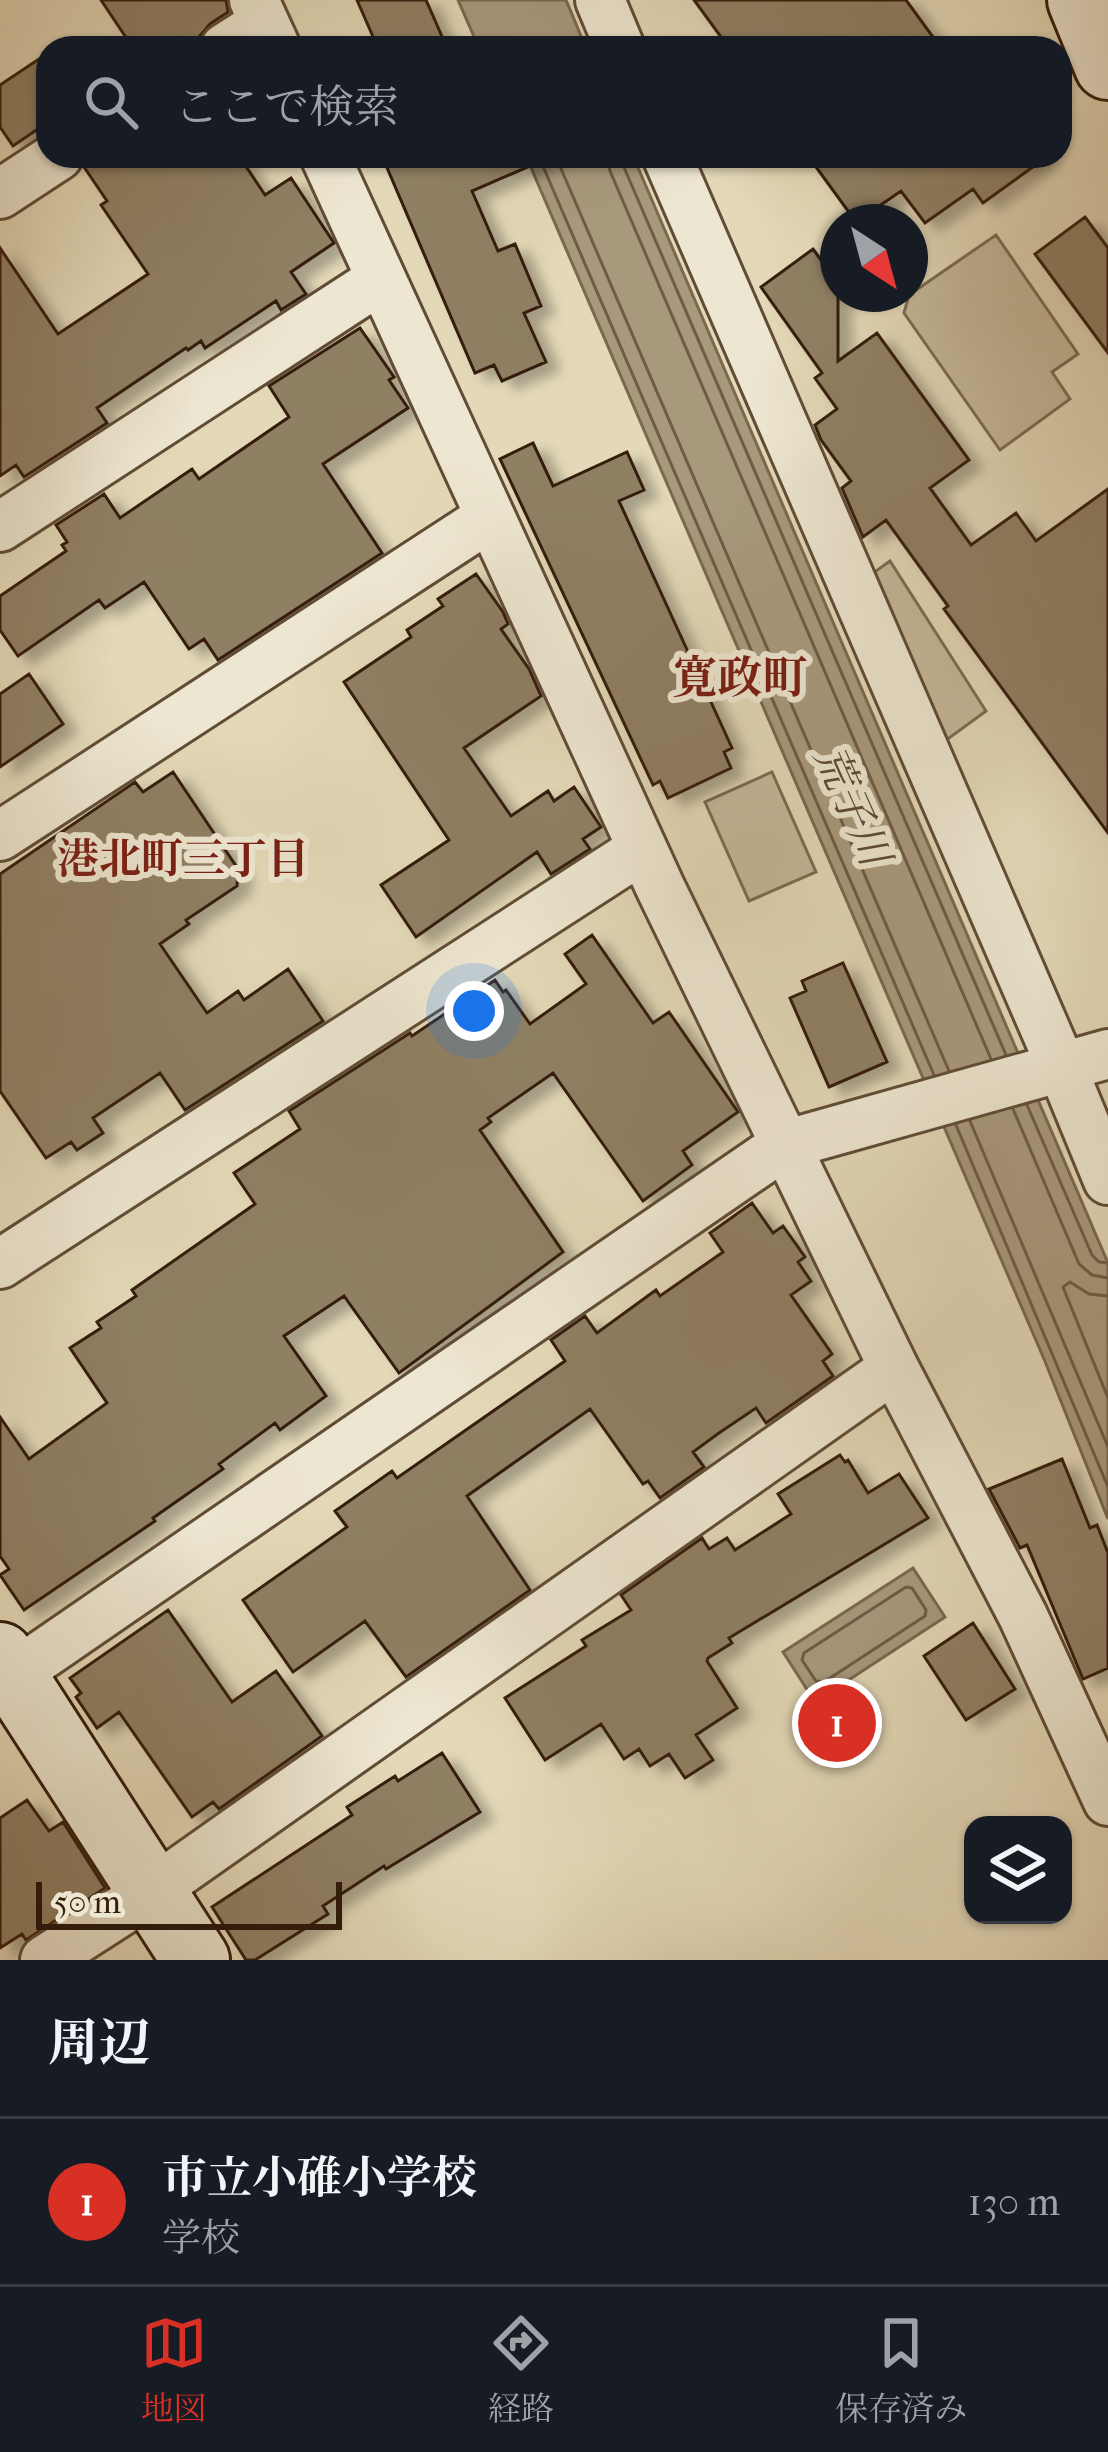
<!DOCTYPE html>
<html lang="ja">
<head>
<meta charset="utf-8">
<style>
	body { margin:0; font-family:"IM FELL French Canon","Noto Serif JP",serif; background:#20242c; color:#f1f3f6 }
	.controls { position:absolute; right:36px; bottom:36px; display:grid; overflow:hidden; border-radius:24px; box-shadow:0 3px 9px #0004 }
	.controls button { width:108px; height:108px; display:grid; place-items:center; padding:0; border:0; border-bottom:3px solid #363941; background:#171b24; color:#f1f3f6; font:60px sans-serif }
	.compass { position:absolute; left:820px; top:204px; width:108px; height:108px; border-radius:50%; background:#171b24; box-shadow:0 3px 9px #0004; rotate:144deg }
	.scale { position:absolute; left:36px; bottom:30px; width:306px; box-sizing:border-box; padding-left:12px; border:6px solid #341e0b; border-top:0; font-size:33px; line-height:42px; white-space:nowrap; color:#341e0b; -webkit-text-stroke:9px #ede6d0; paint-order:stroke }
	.you { position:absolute; left:474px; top:1011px; width:42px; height:42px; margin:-30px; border:9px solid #fff; border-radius:50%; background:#1a73e8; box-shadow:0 0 0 18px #1a73e833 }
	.badge { display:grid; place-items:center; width:78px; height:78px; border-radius:50%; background:#d93025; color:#fff; font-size:39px; font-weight:700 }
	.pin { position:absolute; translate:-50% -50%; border:6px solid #fff; box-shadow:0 3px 12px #0006 }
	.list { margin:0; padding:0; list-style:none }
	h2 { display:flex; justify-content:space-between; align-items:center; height:156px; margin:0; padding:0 48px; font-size:51px }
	h2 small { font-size:39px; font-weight:400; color:#9ea1a6 }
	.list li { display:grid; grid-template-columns:78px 1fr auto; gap:36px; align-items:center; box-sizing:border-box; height:168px; padding:0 48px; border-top:3px solid #363941 }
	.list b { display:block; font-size:45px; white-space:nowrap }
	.list p { margin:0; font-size:39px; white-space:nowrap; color:#9ea1a6 }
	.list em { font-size:39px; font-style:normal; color:#9ea1a6 }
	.icon { flex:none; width:66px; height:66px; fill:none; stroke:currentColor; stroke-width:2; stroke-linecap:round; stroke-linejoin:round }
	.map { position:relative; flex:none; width:1108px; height:1960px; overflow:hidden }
	.search { position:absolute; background:#171b24; box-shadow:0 3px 9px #0004; left:36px; right:36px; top:36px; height:132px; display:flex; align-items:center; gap:30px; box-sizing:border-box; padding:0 42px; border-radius:36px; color:#9ea1a6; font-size:45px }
	.sheet { height:324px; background:#171b24 }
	nav { display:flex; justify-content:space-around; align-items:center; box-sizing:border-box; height:168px; border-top:3px solid #363941; background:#171b24; font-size:33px; color:#9ea1a6 }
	nav a { display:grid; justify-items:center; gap:6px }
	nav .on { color:#d93025 }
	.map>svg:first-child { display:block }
	.green { fill:#c5b89a; stroke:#7c6b52; stroke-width:3 }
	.water { fill:#a8997d; stroke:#7a684f; stroke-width:3 }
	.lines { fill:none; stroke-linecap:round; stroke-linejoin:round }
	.shore { stroke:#6e5c44; stroke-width:3 }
	.building { fill:#8f7f64; stroke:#341e0b; stroke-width:3; filter:url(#shadow) }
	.street-casing { stroke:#604c36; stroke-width:54 }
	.secondary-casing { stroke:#341e0b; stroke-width:72 }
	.street { stroke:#ede6d0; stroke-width:48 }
	.secondary { stroke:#ede6d0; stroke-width:66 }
	.labels { text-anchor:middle; stroke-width:12; stroke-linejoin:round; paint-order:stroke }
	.water-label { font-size:42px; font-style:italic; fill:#5d4933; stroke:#ede6d0 }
	.neighbourhood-label { font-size:42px; font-weight:bold; fill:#7a1f14; stroke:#ede6d0 }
	.quarter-label { font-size:45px; font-weight:bold; fill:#7a1f14; stroke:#ede6d0 }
</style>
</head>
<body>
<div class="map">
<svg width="1108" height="1960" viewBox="0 0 1108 1960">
	<defs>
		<filter id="shadow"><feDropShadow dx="13" dy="8" stdDeviation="6" flood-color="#0004"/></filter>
	</defs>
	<rect width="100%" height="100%" fill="#e3d8b7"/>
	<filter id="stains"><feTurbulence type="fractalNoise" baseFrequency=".00167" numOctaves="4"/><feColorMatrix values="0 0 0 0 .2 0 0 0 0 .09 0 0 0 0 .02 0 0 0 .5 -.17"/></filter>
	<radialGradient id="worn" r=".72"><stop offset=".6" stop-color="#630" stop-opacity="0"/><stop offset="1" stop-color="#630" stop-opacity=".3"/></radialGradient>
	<!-- green -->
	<path class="green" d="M996,235l82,119 -26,18 18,27 -70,51 -96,-137 5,-18z
		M890,561l96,150 -41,30 -73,-167z
		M772,772l44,100 -67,29 -44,-99z"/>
	<!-- water -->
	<path class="water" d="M458,0h108l20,48h-107z
		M526,156h107l475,1107v256l-64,-160z
		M913,1568l32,49 -130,85 -32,-50z"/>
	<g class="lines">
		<!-- shore -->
		<path class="shore" d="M607,156l3,15 381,888
			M622,156l1,9 383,890
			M556,157l393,914
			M542,164l392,911
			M1027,1105l65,150 7,7 9,1
			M1013,1109l66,155 13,11 16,3
			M970,1121l138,326
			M956,1125l152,362
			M1108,1296l-19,-2 -19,-12 -7,5 45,111
			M906,1587l6,1 14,22 -1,6 -101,66 -8,-1 -14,-21 2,-7z"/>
	</g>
	<!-- building -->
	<path class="building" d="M101,0h125l2,12 -18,12 -11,13 -16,11h-50z
		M357,0h69l21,48h-69z
		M694,0h212l35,48h-212z
		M48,53v69l-35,24 -13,-19v-42z
		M86,156h153l26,39 26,-17 43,65 -43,29 15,22 -25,16 -5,-9 -71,47 -4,-7 -13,9 -2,-2 -89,60 10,15 -83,54 -8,-12 -16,11v-228l58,86 90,-60 -47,-69 6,-4 -23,-34z
		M382,156h171l-81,35 26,60 17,-7 26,62 -17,7 22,49 -44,19 -8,-16 -19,8z
		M808,156h240l-65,47 -10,-14 -48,34 -24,-32 -45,31z
		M1085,217l23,31v105l-73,-99z
		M813,249l25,34v78l39,-28 92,127 -39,28 41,57 45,-32 20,28 72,-52v344l-164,-224 4,-3 -62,-86 -23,17 -21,-49 9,-7 -30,-41 -6,-15 22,-16 -22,-31 7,-5 -61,-86z
		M360,328l34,49 -5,3 19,28 -85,56 59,89 -164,107 -14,-21 -15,10 -45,-67 -39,26 -6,-8 -81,56 -18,-26v-34l66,-45 -4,-6 5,-3 -11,-17 48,-31 16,24 72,-49 7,10 90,-62 -20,-31z
		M533,443l20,43 74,-34 17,38 -25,11 113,247 -8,4 7,16 -63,30 -8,-17 -7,4 -153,-326z
		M476,574l27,38 5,12 -7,5 28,40 12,27 -77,52 47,68 37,-25 6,10 20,-14 27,40 -18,12 7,10 -39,25 -14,-22 -121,85 -35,-52 68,-45 -105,-158 67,-45 -4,-7 36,-24 -5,-7z
		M29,674l34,50 -63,43v-73z
		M173,772l65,97 -1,17 -51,34 3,4 -29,20 47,69 31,-22 6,9 44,-31 35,52 -138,89 -25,-37 -67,45 10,15 -26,17 -6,-8 -25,16 -46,-67v-217l135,-92 8,10z
		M592,935l61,88 16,-11 69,100 -55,39 9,14 -49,36 -90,-128 -65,45 3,4 -11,8 83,122 -164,121 -55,-77 -60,40 42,60 -46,34 -5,-7 -56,41 4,5 -70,49 2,3 -131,89 -24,-35 9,-6 -9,-13v-139l29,42 78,-56 -37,-55 31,-20 -4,-6 39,-26 -4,-6 123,-86 -21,-31 66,-44 -11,-18 121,-78 2,3 83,-56 8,12 3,-2 24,34 56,-40 -21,-30z
		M843,963l44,99 -58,25 -39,-89 16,-7 -4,-10z
		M752,1203l21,30 10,-7 22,31 -7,5 13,19 -20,14 41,59 -9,7 10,15 -67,47 -10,-15 -37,25 -26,19 11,15 -44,31 -12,-17 -5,3 -53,-75 -123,87 63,94 -124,87 -41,-56 -72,51 -50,-72 104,-73 -12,-16 57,-40 5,7 168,-117 -14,-21 34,-24 12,17 59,-43 4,6 63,-44 -13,-19z
		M840,1455l5,7 3,-2 20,33 31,-19 29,44 -199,120 3,5 -24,15 -1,3 30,47 -41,27 17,25 -28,18 -16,-24 -19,12 -11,-17 -15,10 -23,-35 -56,36 -40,-62 81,-52 -4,-6 49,-30 -10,-15 81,-57 7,11 18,-11 8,12 56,-36 -13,-20z
		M1062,1459l28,69 7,-3 11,28v115l-25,11 -56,-134 -7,3 -31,-59z
		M168,1610l64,92 44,-31 46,65 -103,73 -6,-7 -21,15 -73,-105 -22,16 -21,-31 5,-4 -11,-15z
		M973,1623l42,66 -49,31 -42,-64z
		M442,1753l38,59 -94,57 -2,-3 -61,40 5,8 -73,46h-9l-34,-53 140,-92 -5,-8 48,-31 3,5z
		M27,1800l22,31 14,-9 42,66 -79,52 -4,-6 -22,14v-130z"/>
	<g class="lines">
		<!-- street casing -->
		<g class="street-casing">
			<path id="street" d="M254,0l22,48
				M600,0l20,48
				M225,48l39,-25
				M325,156l335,731 234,481 129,248 85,185
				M667,156l395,912 46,112
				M0,194l58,-38
				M0,527l381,-248
				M0,836l490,-319
				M0,1264l642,-415
				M0,1684l784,-539 324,-91
				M45,1960l107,-69 742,-523"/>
		</g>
		<!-- secondary casing -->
		<g class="secondary-casing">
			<path id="secondary" d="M1081,0l27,66
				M0,1656l196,304"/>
		</g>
		<!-- street -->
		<use href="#street" class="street"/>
		<!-- secondary -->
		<use href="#secondary" class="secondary"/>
	</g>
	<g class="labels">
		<!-- water labels -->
		<g class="water-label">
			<text transform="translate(853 805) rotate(66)" y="15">荒子川</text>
		</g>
		<!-- neighbourhood labels -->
		<g class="neighbourhood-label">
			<text x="183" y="873">港北町三丁目</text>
		</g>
		<!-- quarter labels -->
		<g class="quarter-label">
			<text x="740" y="693">寛政町</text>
		</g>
	</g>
	<rect width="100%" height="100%" filter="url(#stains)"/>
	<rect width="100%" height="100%" fill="url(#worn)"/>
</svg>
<div class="controls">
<button><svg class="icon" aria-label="layers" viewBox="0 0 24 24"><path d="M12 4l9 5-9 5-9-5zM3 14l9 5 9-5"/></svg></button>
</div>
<svg class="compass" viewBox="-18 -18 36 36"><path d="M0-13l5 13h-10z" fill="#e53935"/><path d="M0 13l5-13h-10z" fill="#9ea1a6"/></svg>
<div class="scale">50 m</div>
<div class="you"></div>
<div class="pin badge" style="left:837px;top:1723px">1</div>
<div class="search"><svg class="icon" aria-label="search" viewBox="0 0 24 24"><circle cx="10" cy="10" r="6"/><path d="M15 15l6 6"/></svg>ここで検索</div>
</div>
<section class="sheet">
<h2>周辺<small></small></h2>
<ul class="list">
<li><span class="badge">1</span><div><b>市立小碓小学校</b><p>学校</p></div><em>130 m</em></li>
</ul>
</section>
<nav>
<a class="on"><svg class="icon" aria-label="map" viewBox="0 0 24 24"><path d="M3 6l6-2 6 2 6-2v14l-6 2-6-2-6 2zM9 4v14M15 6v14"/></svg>地図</a>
<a><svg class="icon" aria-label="directions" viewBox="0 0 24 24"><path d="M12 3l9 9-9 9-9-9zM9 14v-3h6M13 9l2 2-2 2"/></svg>経路</a>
<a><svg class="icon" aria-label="saved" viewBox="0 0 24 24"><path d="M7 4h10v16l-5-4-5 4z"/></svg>保存済み</a>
</nav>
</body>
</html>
